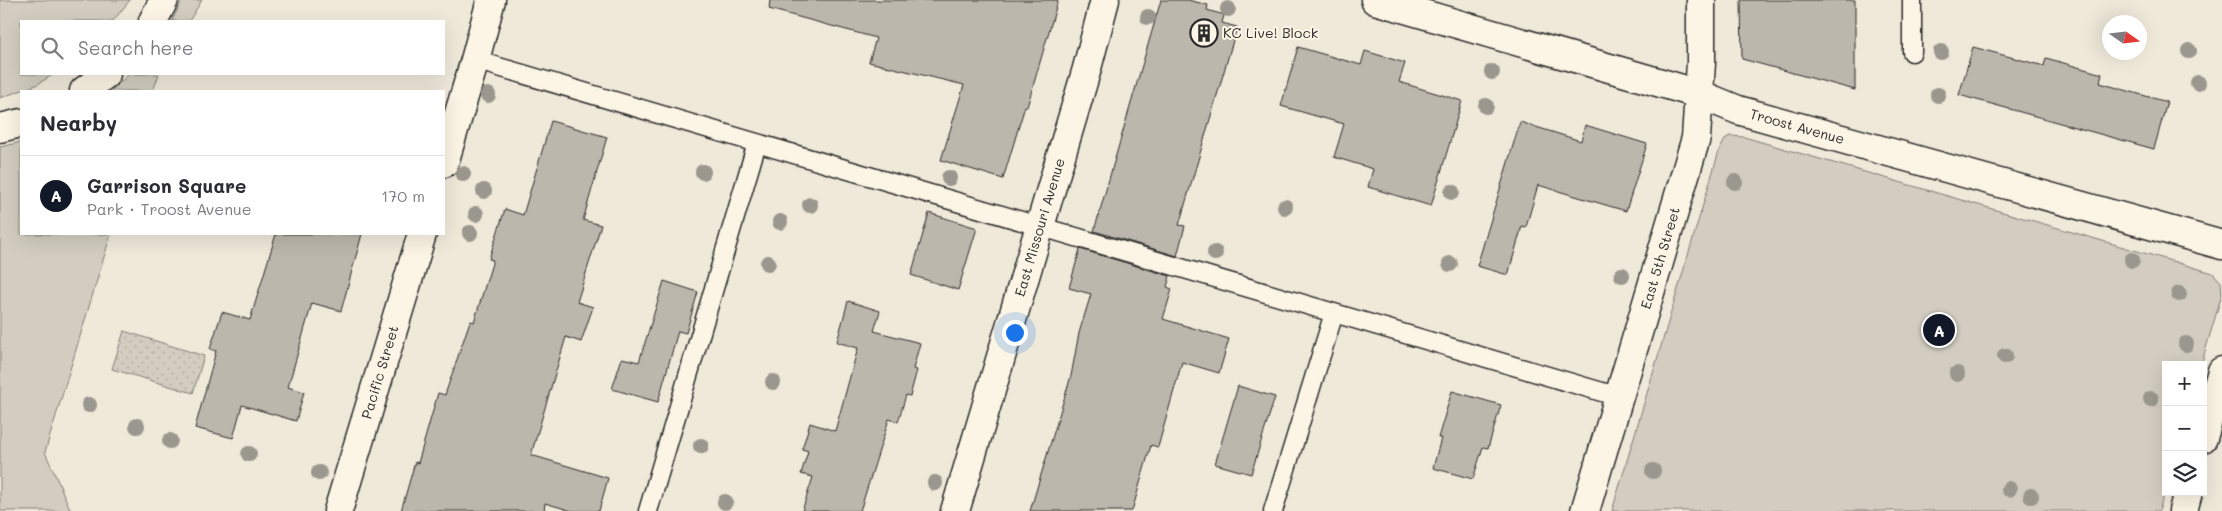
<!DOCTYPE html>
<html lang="en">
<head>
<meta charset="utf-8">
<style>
	body { margin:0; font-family:Mali,sans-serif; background:#f2f2f3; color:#2b2b33 }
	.controls { position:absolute; right:15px; bottom:15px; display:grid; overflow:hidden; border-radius:0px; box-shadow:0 5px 20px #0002 }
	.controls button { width:45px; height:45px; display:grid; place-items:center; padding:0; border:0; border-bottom:1px solid #e1e1e2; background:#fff; color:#2b2b33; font:25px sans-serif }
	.compass { position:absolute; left:2102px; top:15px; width:45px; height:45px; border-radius:50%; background:#fff; box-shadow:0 5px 20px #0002; rotate:104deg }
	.you { position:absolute; left:1014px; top:332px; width:18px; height:18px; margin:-12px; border:4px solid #fff; border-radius:50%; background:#1a73e8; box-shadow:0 0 0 8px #1a73e833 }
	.badge { display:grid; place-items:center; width:32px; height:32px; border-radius:50%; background:#111827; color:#fff; font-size:16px; font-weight:700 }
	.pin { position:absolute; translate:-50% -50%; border:2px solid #fff; box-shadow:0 1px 5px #0006 }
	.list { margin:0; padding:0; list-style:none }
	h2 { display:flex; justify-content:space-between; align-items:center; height:65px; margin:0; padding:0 20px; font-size:21px }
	h2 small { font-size:16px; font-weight:400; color:#7c7c81 }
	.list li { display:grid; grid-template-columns:32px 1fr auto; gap:15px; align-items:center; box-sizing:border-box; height:80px; padding:0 20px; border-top:1px solid #e1e1e2 }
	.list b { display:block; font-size:19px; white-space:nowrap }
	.list p { margin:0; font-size:16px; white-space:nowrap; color:#7c7c81 }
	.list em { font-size:16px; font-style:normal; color:#7c7c81 }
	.icon { flex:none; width:28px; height:28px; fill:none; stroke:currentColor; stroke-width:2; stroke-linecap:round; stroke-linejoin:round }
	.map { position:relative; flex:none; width:2222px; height:511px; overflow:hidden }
	.search { position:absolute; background:#fff; box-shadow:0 5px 20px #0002; left:20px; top:20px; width:425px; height:55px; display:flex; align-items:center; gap:12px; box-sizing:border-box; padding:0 18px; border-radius:0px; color:#7c7c81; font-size:19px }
	.panel { position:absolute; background:#fff; box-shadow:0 5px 20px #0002; left:20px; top:90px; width:425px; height:145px; border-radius:0px }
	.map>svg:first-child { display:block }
	.green { fill:#d2cdc0; stroke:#7e7c76 }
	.garden { fill:url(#garden-dots); stroke:#7e7c76 }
	.building { fill:#bcb7ac; stroke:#2b2b2b }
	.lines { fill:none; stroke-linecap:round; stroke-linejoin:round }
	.service-casing { stroke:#2b2b2b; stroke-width:21 }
	.minor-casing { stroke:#2b2b2b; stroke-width:31 }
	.motorway-casing { stroke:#2b2b2b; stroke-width:31 }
	.service { stroke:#fcf5e5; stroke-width:18 }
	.minor { stroke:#fcf5e5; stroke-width:28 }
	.motorway { stroke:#fcf5e5; stroke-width:28 }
	.tree { fill:#9a978e }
	.labels { text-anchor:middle; stroke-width:4; stroke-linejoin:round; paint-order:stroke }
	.poi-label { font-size:14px; fill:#2b2b2b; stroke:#fcf5e5; text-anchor:start }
	.street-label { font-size:14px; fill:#2b2b2b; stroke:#fcf5e5 }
</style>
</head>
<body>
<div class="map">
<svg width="2222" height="511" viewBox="0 0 2222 511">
	<defs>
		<pattern id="garden-dots" width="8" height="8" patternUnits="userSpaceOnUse" patternTransform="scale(1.25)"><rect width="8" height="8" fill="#d2cdc0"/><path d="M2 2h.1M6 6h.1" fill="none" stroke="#b4b0a5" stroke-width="1.8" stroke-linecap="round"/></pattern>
	</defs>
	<rect width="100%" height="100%" fill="#efe9da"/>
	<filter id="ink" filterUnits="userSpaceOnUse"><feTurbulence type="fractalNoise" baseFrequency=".02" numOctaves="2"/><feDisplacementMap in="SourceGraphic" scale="10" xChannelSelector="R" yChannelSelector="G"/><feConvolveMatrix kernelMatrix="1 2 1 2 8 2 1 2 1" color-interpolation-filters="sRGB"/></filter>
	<g filter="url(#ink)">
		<!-- green -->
		<path class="green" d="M0,0h130l-17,21h-92v53h33l-18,11 -36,13z
			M182,0h20l-13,21h-17z
			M129,74h30l-6,17h-42z
			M1730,136l14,1 469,136 8,9 1,12 -21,71h-35v122l-7,24h-547l107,-360 7,-13z
			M21,142v92h90l-66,218 26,59h-71v-364z"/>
		<!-- garden -->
		<path class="garden" d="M124,331l80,25 -11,37 -81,-24z"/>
		<!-- building -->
		<path class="building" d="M770,0h288l-31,107 -2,-1 -22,73 -62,-19 23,-75 -95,-23 7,-24 -107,-29z
			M1161,0h27l20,5 -1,5 17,5 -2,8 15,4 -58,198 6,1 -8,30 -83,-25z
			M1741,0h114v90l-113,-31z
			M1298,47l63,18 4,-14 40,12 -6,19 63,19 -31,105 -63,-19 5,-18 -39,-12 10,-33 -63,-18z
			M1973,47l71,19 2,-8 56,16 -2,9 67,19 -13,47 -195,-54z
			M551,121l56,16 -24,83 18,5 -24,77 16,5 -12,35 -15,-5 -35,118 77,23 -9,33h-27l-27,-8 -1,8h-143l14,-49 3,1 20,-70 7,2 25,-74 4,1 19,-62 -4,-1 16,-50 18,6z
			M1520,122l61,19 4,-16 62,19 -21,67 -88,-26 -12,42 -4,-1 -14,49 -31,-9z
			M929,213l48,15 -19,62 -47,-15z
			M276,234h86l-21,77 -29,-8 -24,84 16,5 -8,29 -54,-16 -9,33 -38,-10 21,-77 -6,-2 12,-37 28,8z
			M1080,249l90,27 -3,11 5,2 -9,30 66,20 -10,34 -37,-11 -24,85 -7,-2 -19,66h-102l41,-135 8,-43 12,-39 -22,-6z
			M664,281l34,11 -12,41 -8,-2 -20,71 -46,-13 10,-31 17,4z
			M848,301l32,10 -6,20 46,12 -7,26 4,1 -7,26 -4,-1 -8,27 -9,-3 -29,92h-58l11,-34 -12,-3 7,-23 -6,-2 8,-26 25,8 23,-83 -21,-6z
			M1238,386l37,11 -24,77 -36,-10z
			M1452,391l49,14 -13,43 -5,-1 -10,32 -40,-11 8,-30h-3z"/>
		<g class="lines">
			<!-- service casing -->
			<g class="service-casing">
				<path id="service" d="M1912,0v52
					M475,60l1144,337
					M648,511l109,-368
					M1273,511l61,-198"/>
			</g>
			<!-- minor casing -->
			<g class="minor-casing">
				<g id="minor">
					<path id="s1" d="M1375,0l324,94 39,16 484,135"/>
					<path d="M444,163l31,-103 16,-60"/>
					<path d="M2203,438l19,-67"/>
					<path id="s2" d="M338,511l84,-277"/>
					<path id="s3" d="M955,511l131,-439 19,-72"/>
					<path id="s4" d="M1585,511l111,-373 5,-75v-63"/>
					<path d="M2183,511l5,-19"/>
				</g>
			</g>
			<!-- motorway casing -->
			<g class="motorway-casing">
				<path id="motorway" d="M153,21l11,-21
					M84,91l22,-17
					M0,128l21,-5"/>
			</g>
			<!-- service -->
			<use href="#service" class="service"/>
			<!-- minor -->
			<use href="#minor" class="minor"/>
			<!-- motorway -->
			<use href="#motorway" class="motorway"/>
		</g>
		<!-- trees -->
		<g class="tree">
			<circle cx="1228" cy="9" r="8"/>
			<circle cx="1148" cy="17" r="8"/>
			<circle cx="2189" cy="51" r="8"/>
			<circle cx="1941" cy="52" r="8"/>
			<circle cx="1492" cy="72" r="8"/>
			<circle cx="2198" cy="83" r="8"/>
			<circle cx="488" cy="95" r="8"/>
			<circle cx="1938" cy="95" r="8"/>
			<circle cx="1486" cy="106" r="8"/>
			<circle cx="703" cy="172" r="8"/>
			<circle cx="463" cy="174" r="8"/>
			<circle cx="949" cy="178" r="8"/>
			<circle cx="1735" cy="182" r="8"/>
			<circle cx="484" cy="191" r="8"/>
			<circle cx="1452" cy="192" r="8"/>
			<circle cx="810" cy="205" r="8"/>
			<circle cx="1285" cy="207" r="8"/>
			<circle cx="476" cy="214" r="8"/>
			<circle cx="780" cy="222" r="8"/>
			<circle cx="470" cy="233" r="8"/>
			<circle cx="1215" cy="253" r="8"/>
			<circle cx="2132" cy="260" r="8"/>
			<circle cx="768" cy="263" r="8"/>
			<circle cx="1450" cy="264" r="8"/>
			<circle cx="1622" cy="275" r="8"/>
			<circle cx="2179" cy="294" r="8"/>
			<circle cx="2186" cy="344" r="8"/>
			<circle cx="2005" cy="356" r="8"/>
			<circle cx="1957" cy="374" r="8"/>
			<circle cx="773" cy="382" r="8"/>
			<circle cx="2151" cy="399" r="8"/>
			<circle cx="89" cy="405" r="8"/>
			<circle cx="137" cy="426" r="8"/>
			<circle cx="170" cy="441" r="8"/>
			<circle cx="701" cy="446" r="8"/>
			<circle cx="249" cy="454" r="8"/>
			<circle cx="1653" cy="471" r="8"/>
			<circle cx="319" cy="473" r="8"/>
			<circle cx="935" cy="483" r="8"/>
			<circle cx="2009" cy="489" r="8"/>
			<circle cx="2031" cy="496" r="8"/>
			<circle cx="725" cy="502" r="8"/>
		</g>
	</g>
	<!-- icons -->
	<defs>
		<g id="building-ring" transform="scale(1.4375)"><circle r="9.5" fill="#fcf5e5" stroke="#2b2b2b" stroke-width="1.5"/><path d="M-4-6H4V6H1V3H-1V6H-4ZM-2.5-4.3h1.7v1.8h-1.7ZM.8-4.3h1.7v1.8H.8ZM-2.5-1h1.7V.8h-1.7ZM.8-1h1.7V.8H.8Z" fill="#2b2b2b"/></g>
	</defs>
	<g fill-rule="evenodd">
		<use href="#building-ring" x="1204" y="33"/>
	</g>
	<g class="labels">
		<!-- poi labels -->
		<g class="poi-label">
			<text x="1223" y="38">KC Live! Block</text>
		</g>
		<!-- street labels -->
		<g class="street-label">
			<text dy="5" stroke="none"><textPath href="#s1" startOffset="441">Troost Avenue</textPath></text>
			<text dy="5" stroke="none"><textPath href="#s3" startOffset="296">East Missouri Avenue</textPath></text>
			<text dy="5" stroke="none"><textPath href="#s4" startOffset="264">East 5th Street</textPath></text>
			<text dy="5" stroke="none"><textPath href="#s2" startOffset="145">Pacific Street</textPath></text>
		</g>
	</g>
</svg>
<div class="controls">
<button>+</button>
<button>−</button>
<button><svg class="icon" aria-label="layers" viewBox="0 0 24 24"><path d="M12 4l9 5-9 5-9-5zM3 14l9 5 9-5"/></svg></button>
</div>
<svg class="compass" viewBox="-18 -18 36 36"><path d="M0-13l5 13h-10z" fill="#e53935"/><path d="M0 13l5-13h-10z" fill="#7c7c81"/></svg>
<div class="you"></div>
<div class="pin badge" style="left:1939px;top:330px">A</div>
<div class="search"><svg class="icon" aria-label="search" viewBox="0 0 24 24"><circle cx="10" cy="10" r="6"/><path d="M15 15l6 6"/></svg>Search here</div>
<section class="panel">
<h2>Nearby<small></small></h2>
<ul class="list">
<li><span class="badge">A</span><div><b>Garrison Square</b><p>Park · Troost Avenue</p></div><em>170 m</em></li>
</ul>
</section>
</div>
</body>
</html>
